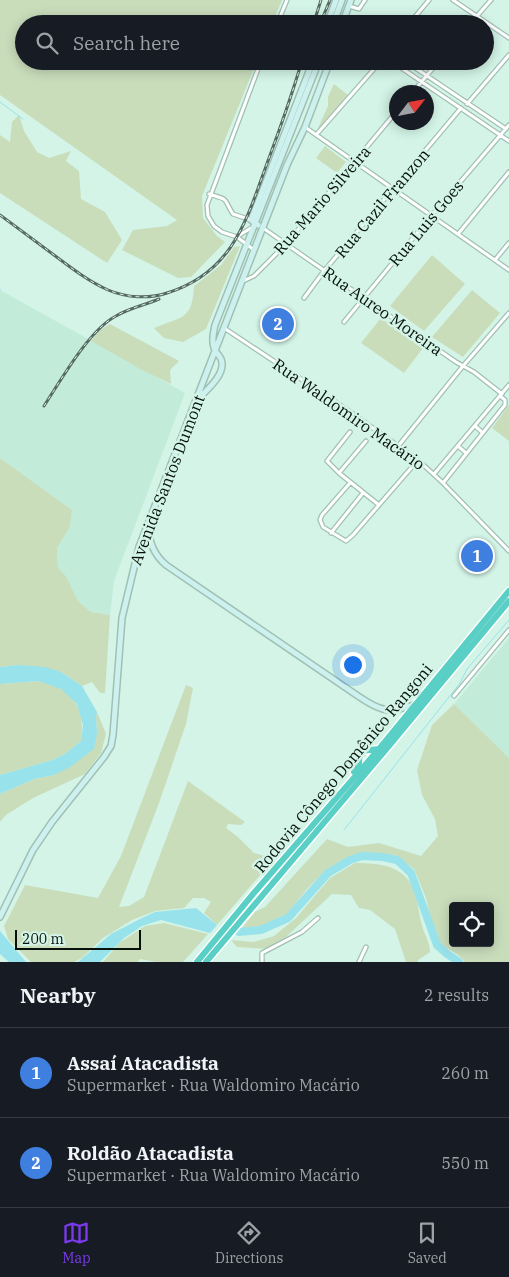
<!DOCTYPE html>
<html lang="en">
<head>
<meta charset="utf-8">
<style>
	body { margin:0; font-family:"IBM Plex Serif",serif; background:#242831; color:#f1f3f6 }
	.controls { position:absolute; right:15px; bottom:15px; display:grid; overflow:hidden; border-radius:5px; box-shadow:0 2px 12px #0003 }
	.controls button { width:45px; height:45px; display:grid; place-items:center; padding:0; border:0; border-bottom:1px solid #363941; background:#171b24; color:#f1f3f6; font:25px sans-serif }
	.compass { position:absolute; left:389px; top:85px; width:45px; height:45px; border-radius:50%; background:#171b24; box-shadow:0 2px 12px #0003; rotate:58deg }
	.scale { position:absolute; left:15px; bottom:12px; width:126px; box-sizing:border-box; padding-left:5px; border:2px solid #06100c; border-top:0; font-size:14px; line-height:18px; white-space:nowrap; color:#06100c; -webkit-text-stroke:4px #d3f4e7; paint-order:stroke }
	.you { position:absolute; left:352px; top:664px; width:18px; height:18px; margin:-12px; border:4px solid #fff; border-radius:50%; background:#1a73e8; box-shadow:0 0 0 8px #1a73e833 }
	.badge { display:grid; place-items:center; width:32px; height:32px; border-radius:50%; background:#7c3aed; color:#fff; font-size:16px; font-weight:700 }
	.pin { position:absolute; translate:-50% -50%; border:2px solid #fff; box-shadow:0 1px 5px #0006 }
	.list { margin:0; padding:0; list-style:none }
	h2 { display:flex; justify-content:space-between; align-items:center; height:65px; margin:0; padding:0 20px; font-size:21px }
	h2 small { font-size:16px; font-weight:400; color:#9ea1a6 }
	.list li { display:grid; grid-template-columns:32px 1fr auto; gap:15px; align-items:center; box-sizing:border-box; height:90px; padding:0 20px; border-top:1px solid #363941 }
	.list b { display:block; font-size:19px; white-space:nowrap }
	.list p { margin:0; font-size:16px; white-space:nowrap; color:#9ea1a6 }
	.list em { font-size:16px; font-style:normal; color:#9ea1a6 }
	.icon { flex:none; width:28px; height:28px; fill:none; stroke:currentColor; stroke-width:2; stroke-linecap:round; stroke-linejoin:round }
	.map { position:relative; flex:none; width:509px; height:962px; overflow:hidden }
	.search { position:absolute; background:#171b24; box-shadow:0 2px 12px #0003; left:15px; right:15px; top:15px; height:55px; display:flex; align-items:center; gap:12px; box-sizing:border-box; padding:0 18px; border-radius:28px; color:#9ea1a6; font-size:19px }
	.sheet { height:245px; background:#171b24 }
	nav { display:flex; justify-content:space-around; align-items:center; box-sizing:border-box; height:70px; border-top:1px solid #363941; background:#171b24; font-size:14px; color:#9ea1a6 }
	nav a { display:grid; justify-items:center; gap:2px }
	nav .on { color:#7c3aed }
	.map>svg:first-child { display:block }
	.built { fill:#c2ebda }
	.green { fill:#c9ddbb; fill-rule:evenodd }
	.water { fill:#98e2ec }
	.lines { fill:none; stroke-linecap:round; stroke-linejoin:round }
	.stream { stroke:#98e2ec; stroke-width:1 }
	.river { stroke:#98e2ec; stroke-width:8 }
	.minor-casing { stroke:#a1c0b4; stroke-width:5.5 }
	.secondary-casing { stroke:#a1c0b4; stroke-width:8 }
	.motorway-casing { stroke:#fff; stroke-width:9 }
	.minor { stroke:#fff; stroke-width:3 }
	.secondary { stroke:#cdf1ee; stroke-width:5 }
	.motorway { stroke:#59cfc5; stroke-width:6 }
	.rail-casing { stroke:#576a62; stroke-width:3 }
	.rail { stroke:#d3f4e7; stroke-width:1; stroke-dasharray:4; stroke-linecap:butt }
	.labels { text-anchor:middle; stroke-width:5; stroke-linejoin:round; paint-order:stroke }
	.street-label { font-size:16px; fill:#06100c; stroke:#d3f4e7 }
</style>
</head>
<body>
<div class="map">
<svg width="509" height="962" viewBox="0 0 509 962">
	<rect width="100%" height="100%" fill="#d3f4e7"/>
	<!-- built -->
	<path class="built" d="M0,290l185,103 -71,188 -4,34 -19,-3 -13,-11 -12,-25 -8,-8 -1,-20 13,-21 2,-17 -72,-52z
		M509,638v120l-55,-54z"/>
	<!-- green -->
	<path class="green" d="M0,0h282l-10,24h-248v37h233l-55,135 1,22 14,18 8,6 -34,35 -13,1 -56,-28 11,-20 34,-4 10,-6 -177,-125z
		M334,84l14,11 -29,34 -1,-1 10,-22v-9z
		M19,115l5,16 13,21 12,6 22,-7 -5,10 13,10 2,28 24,13 17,28 -15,23 -107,-70v-58l10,7 2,-20z
		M325,146l21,16 -9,11 -21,-15z
		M240,246l-34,83 -23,13 -19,-4 -10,-10c29,-12 38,-8 40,-42l27,-21 13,-18z
		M432,255l33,29 -41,47 -34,-25z
		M472,290l28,23 -37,44 -31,-20z
		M381,318l42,30 -19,25 -43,-30z
		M110,324l69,37 -9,9 1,14 -29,-14 -51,-29 9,-11z
		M509,405v36l-17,-13z
		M0,458l72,52 -2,17 -13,21 1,20 8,8 12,25 13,11 19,3 -5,78h-5l-8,-11 -10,4 -21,-14 -42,-7 -19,2z
		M38,681c7,2 17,4 23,8 20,12 23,31 20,52l-16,13 -12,6 -53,15v-91z
		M186,685l7,3 -7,36 -27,79 -40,104 10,-1 15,-9 44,-116 57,41 -4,3 -13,-1 -2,4 12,9 16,16 14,4 24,-24 1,4 -76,88 -13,-12 7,-11 -7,-4h-11l-9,10 -29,3 -23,9 -29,18 -21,20 -8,4h-43l-23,-23 -4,-13 21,-41 73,13 23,-42z
		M454,704l55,54v204h-44l-8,-8 -14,-8 -9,-12 -8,-36 -12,-29 -19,-14 -36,-2 -18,8 -18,12 -16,16 -21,26 -8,6 -15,7h-21l13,-16 10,-5 62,-68 21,8 31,-4 42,13 17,-20 -3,-17 -13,-24 -5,-25 15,-45zM453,906h37v37h-37z
		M97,712l9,22 -5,19 -16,21 -52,24 -27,17 -6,7v-28l34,-15 20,-4 43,-42 -1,-16z
		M355,863c18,0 42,1 54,18 8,11 9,28 12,41 2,10 9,20 9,30l-12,8v2h-12l-11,-33 -25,-19 -11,-2 -8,-13 -19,-1 -46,43 -17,12 -32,-2 -6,-7 23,2 20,-6 22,-18 34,-40z
		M164,923l44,11 -25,28h-27l-16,-3 -2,3h-35l16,-19 26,-17z"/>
	<!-- water -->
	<path class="water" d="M19,665l26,2 16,5 21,14 15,26 -1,5 1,16 -3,16 -24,18 -16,8 -20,4 -34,15v-19l53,-15 12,-6 16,-13 2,-16 -6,-21 -16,-15 -23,-8 -38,3v-17z
		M196,908l21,17 -7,8 -49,-13 -19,6 -18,12 -24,24h-22l33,-28 31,-16 13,-6z
		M0,931l26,31h-17l-9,-8z"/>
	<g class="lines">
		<!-- stream -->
		<path class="stream" d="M0,102l23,17
			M0,289v1
			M344,830l116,-147 7,-14 42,-49"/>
		<!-- river -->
		<path class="river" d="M239,932l22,-2 27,-12 40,-45 22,-13 12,-4 21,1 14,3 14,13 26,72 10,9 12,8"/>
		<!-- minor casing -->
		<g class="minor-casing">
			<path id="minor" d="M453,0l56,38
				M349,6l10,3 6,-9
				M277,24l10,-24
				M409,24l20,-24
				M470,24l21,-24
				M391,61l118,80
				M405,61l101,68
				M413,92l26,-31
				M467,104l42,-49
				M305,127l204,143
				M316,135l65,-74
				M209,194c22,7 13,3 24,20l18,6
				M263,228l193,134 18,10 28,22
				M458,234l51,-62
				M238,236l13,-8
				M254,250l-17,-13 -15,-5 -8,-6 -6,-10 -1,-11 54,-144
				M495,260l14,-17
				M243,281l11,-5 32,-32 110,-132
				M304,298l20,-27 137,-163
				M344,322l88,-107 77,-90
				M224,328l122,81 72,51 25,23 66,68
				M475,426l8,7
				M366,441l-27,32 40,32
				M399,445l64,-79 46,-53
				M458,446l8,7
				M339,473l-12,-12 23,-29
				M434,474l75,-89
				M350,483l-28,32 -2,5 3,7 23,14 7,-6 65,-75
				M443,483l62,-78v-5l-5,-4
				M331,533l32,-40
				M454,696l55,-66
				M262,962v-9l40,-21 16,-14
				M359,962l7,-15"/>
		</g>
		<!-- secondary casing -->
		<g class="secondary-casing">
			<path id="secondary" d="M327,24l9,-24
				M333,24l9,-24
				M342,24l9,-24
				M258,225l-7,-5 62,-159
				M198,399c9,-9 29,-26 23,-40 -1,-2 -4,-6 -5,-7 -5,-8 -3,-18 -1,-27l104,-264
				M147,526c3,16 6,28 19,39l192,131c25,17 29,16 57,9
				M0,917l33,-67 19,-28 52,-65 7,-11 2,-11 9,-117 17,-71 148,-382 18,-38 25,-66"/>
		</g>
		<!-- motorway casing -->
		<g class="motorway-casing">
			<path id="motorway" d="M354,772l5,-9 1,-12 19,-2
				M197,962l56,-68 126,-145 130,-158
				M206,962l182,-215 121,-146"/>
		</g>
		<!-- minor -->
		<use href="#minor" class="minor"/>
		<!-- secondary -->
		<use href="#secondary" class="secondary"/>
		<!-- motorway -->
		<use href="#motorway" class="motorway"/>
		<!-- rail casing -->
		<g class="rail-casing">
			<path id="rail" d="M315,19l6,-19
				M320,24l10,-24
				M0,215c19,14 38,28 58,43 16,12 32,24 50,32 19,8 41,9 59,3 68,-21 80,-76 102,-135 12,-32 23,-64 33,-97
				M44,406c17,-26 45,-76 72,-90 13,-8 29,-11 43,-17"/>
		</g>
		<!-- rail -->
		<use href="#rail" class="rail"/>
	</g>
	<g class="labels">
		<!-- street labels -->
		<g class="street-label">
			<text transform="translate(322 200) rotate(-49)" y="6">Rua Mario Silveira</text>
			<text transform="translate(382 203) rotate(-50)" y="6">Rua Cazil Franzon</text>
			<text transform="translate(426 223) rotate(-50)" y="6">Rua Luis Goes</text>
			<text transform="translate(383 311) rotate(35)" y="6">Rua Aureo Moreira</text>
			<text transform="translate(349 414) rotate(35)" y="6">Rua Waldomiro Macário</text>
			<text transform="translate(167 480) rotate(-69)" y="6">Avenida Santos Dumont</text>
			<text transform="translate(343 768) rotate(-50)" y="6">Rodovia Cônego Domênico Rangoni</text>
		</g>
	</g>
</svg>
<div class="controls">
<button><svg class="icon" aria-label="locate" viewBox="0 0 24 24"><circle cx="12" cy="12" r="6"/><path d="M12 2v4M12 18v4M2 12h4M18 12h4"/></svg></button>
</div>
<svg class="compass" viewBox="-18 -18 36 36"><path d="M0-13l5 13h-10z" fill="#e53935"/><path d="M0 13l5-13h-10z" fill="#9ea1a6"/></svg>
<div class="scale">200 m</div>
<div class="you"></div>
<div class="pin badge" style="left:477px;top:556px;background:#3f7fe0">1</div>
<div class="pin badge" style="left:278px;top:324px;background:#3f7fe0">2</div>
<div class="search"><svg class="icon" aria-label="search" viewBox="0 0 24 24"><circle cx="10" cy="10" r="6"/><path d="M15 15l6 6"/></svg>Search here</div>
</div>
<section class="sheet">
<h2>Nearby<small>2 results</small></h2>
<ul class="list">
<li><span class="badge" style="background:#3f7fe0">1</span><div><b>Assaí Atacadista</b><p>Supermarket · Rua Waldomiro Macário</p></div><em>260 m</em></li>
<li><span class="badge" style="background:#3f7fe0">2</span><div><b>Roldão Atacadista</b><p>Supermarket · Rua Waldomiro Macário</p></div><em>550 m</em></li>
</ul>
</section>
<nav>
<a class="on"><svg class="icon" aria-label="map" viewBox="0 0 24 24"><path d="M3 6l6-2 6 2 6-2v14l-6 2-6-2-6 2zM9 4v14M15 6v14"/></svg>Map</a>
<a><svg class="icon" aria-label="directions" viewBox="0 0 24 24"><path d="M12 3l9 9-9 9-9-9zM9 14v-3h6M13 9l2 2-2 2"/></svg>Directions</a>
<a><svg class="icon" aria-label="saved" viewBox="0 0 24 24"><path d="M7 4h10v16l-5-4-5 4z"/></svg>Saved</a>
</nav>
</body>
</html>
